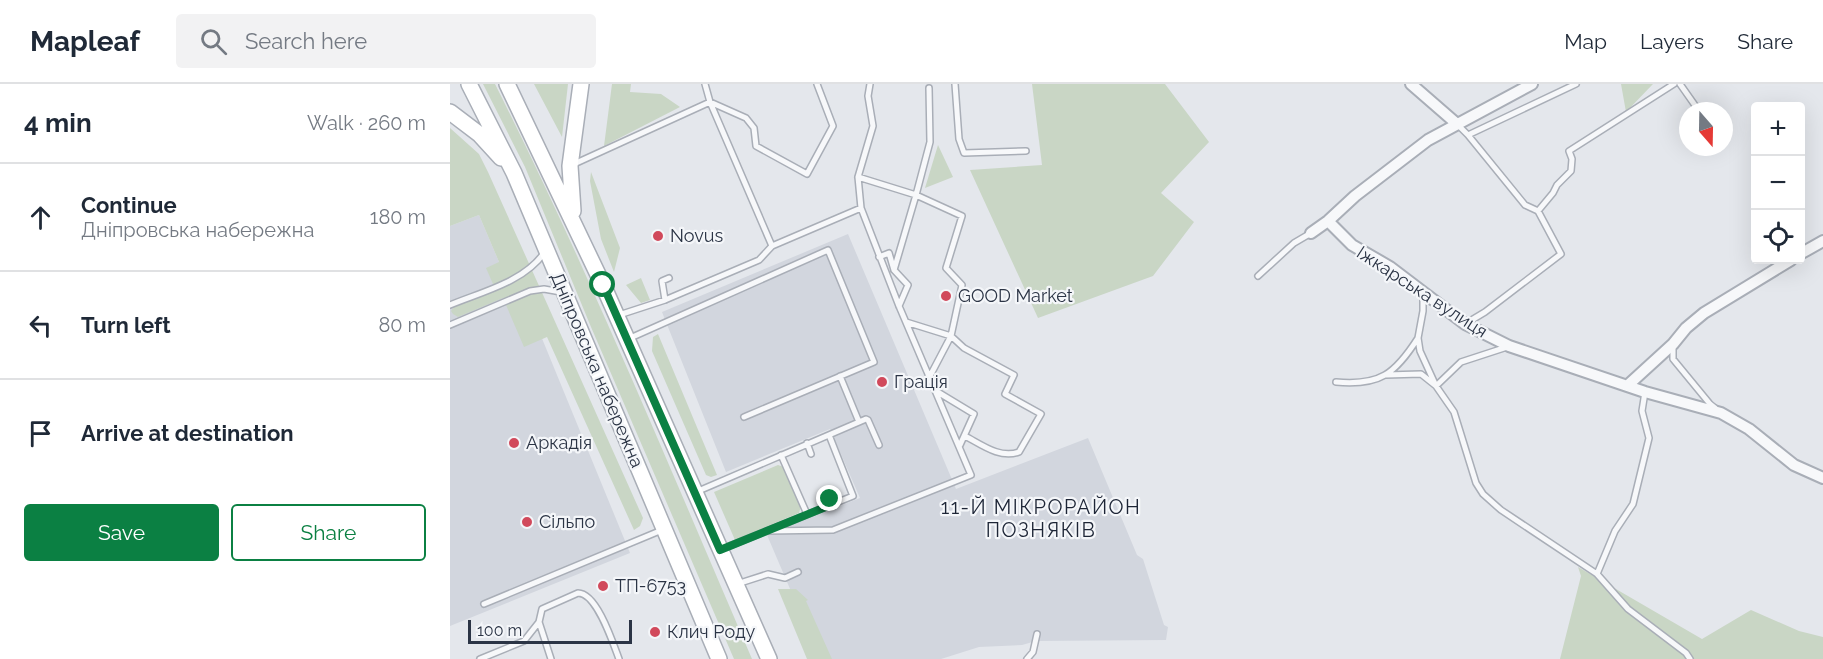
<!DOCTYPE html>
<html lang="en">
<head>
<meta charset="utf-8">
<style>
	body { margin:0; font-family:Raleway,sans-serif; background:#f2f2f3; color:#1f2937 }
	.controls { position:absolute; right:18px; top:18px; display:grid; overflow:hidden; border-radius:6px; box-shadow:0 6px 24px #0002 }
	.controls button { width:54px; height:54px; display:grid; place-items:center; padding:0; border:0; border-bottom:2px solid #e0e1e3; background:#fff; color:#1f2937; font:30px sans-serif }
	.compass { position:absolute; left:1229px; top:18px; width:54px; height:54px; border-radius:50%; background:#fff; box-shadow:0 6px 24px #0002; rotate:160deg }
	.scale { position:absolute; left:18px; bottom:15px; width:164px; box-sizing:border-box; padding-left:6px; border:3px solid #2b3445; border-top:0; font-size:16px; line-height:21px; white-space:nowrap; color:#2b3445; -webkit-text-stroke:4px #f4f6f9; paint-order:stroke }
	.stop { position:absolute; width:18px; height:18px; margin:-14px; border:4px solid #0b8043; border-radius:50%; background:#fff }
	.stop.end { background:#0b8043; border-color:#fff; box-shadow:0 2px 6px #0008 }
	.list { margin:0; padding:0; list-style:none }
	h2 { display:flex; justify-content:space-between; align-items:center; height:78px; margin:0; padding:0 24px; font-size:26px }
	h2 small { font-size:20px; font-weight:400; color:#747a83 }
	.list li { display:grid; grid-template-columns:39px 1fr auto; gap:18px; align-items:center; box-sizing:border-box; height:108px; padding:0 24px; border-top:2px solid #e0e1e3 }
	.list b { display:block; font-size:22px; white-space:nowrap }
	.list p { margin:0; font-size:20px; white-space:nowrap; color:#747a83 }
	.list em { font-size:20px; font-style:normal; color:#747a83 }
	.actions { display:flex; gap:12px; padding:18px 24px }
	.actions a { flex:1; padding:14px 0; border:2px solid #0b8043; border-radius:6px; text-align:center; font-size:21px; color:#0b8043 }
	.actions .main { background:#0b8043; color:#fff }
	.icon { flex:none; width:33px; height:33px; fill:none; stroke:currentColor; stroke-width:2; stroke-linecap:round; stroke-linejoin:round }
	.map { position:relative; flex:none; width:1373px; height:575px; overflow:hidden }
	header { display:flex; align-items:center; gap:36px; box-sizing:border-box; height:84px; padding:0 30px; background:#fff; border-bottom:2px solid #e0e1e3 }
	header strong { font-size:28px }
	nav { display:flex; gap:33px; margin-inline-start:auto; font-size:21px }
	.search { width:420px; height:54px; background:#f2f2f3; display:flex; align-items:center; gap:15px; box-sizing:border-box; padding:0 21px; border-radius:6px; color:#747a83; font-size:22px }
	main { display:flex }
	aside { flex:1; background:#fff }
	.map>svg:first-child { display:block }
	.built { fill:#d2d6de }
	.green { fill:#c9d6c5 }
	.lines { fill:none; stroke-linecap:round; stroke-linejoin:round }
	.service-casing { stroke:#a9aeb7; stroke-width:8 }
	.minor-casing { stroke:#a9aeb7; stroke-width:14 }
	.secondary-casing { stroke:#a9aeb7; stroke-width:18 }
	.service { stroke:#f7f8fa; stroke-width:5 }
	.minor { stroke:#f7f8fa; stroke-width:10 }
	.secondary { stroke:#fff; stroke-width:15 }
	.route { stroke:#0b8043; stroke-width:8 }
	.poi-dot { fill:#d1495b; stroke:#f4f6f9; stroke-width:2 }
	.labels { text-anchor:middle; stroke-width:4.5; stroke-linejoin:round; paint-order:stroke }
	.poi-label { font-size:18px; fill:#2b3445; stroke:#f4f6f9; text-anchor:start }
	.street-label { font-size:18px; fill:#2b3445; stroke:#f4f6f9 }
	.neighbourhood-label { font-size:20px; letter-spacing:1.5px; fill:#1d2536; stroke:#f4f6f9 }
</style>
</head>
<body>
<header>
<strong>Mapleaf</strong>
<div class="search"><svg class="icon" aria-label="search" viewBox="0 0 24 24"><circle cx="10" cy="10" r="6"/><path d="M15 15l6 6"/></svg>Search here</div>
<nav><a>Map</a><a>Layers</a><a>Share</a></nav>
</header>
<main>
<aside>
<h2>4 min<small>Walk · 260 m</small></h2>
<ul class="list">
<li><svg class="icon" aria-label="ahead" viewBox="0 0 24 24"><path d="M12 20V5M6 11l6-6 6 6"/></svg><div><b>Continue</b><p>Дніпровська набережна</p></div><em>180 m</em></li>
<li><svg class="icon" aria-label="left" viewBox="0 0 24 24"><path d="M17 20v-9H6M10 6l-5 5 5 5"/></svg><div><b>Turn left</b></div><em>80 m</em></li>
<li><svg class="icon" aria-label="arrive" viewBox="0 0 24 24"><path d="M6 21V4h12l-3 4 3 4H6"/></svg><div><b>Arrive at destination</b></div></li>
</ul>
<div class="actions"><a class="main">Save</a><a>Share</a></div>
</aside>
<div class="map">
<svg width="1373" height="575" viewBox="0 0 1373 575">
	<rect width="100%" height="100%" fill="#e4e7ec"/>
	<!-- built -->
	<path class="built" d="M29,131l20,47 26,35 105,256 -180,73v-400z
		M398,150l108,255 132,-51 49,117 6,4 21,66 4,2 -2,13 -130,1 -14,4 -43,2 -38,12h-121l-53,-124 93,-37 -30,-69 -104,43 -64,-160z"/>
	<!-- green -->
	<path class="green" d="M33,0h12c94,187 174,382 257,575h-18l-143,-332 -66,-160z
		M84,0h34l-6,53z
		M162,0h19l-1,8 31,2 19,13 -76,39z
		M582,0h133l44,58 -48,51 33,29 -41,54 -115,42 -68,-148 72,-5z
		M1171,0h32l-27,28z
		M0,44l29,26 9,18 155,346 -3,8 -6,4 -87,-193 -23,10 -21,-49 -45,19 -5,-3 -2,-3 3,-4 45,-19 -6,-4 -7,-16 13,-6 -20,-47 -29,11z
		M488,61l15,32 -28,11z
		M141,88l29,76 -6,24 -13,-33 -11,-58z
		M191,194l9,22 -9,3 -15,-18z
		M208,250l59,141 -6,2 -5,-2 -54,-124 1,-14z
		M328,381l6,2 17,39 -2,7 -64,27 -21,-48z
		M1128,483l124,72 49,-29 48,21 24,6v22h-263l21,-83z
		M328,505h18l12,11 -2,1 26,58h-25z"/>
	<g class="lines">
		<!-- service casing -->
		<g class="service-casing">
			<path id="service" d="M255,0l5,18 36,16 8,10 2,18 51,28 26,-48 -16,-42
				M505,0l4,55 5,14 62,-2
				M1230,0l19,27
				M1007,40l11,11 108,-51
				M124,80l136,-62 62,144 89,-38 38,98 72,169 -138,55 -66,1
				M408,93l15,-51 -5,-30 2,-12
				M411,124l-3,-31 58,18 14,-53 -1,-54
				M1088,127l15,-18 4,-8 14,-14 1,-12 -3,-8 105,-67
				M429,173l10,-4 5,17 14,15 -9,21
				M444,186l22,-75 46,21 -16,52 16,17 -11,51 13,12 50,27 -9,19 36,20 -22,38c-19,7 -37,-7 -54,-16
				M808,192l36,-33 17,-10
				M973,210v17l-5,27 2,13 16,35 18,26 22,71 7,11 18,16 96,64 31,35 58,44 4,6
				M215,216l-3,-19 7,-3
				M0,221c31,-13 74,-23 94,-52
				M169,231l46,-15 94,-40 13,-14
				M456,238l45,14 -21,40
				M1015,240l20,-12 76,-58 -23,-43 -13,-6 -57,-70
				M0,241l80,-34 14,-2 17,3
				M178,255l200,-89 46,112 -130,55
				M1223,263v12l37,45 5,4
				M936,291l35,-1 15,12 25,-24 46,-15
				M390,292l19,46
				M886,298c44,4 59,-8 82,-44
				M486,307l38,23 -14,31
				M357,359l4,11
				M331,371l26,59
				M246,408l170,-73 2,1 11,25
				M272,465l131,-53 -24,-61
				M1147,490l18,-43 18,-27 16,-66 -7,-27 3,-19
				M287,500l31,-10 17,4 13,-6
				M34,520l178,-74
				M30,575l44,-18 15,-19
				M101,575l-12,-37 3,-13 36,-16c19,0 35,50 41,66
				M577,575l6,-7 4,-18"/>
		</g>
		<!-- minor casing -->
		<g class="minor-casing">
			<path id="minor" d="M961,0l46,40
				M878,137l24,24 38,22 75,57 44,22 136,46 76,21 28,16 45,36 29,13
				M861,149l17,-12 27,-25 73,-56 104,-56
				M1350,170l23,-13
				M1177,302l46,-42 13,-16 18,-15 87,-53"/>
		</g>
		<!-- secondary casing -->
		<g class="secondary-casing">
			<path id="secondary" d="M19,0l45,89 205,486
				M57,0l96,201 166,374
				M0,28l29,22 22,24
				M123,127l-3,-45 11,-82"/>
		</g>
		<!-- service -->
		<use href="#service" class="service"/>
		<!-- minor -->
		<use href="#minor" class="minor"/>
		<!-- secondary -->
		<use href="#secondary" class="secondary"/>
	</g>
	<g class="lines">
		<!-- route -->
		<path class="route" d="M153,201l117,265 113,-46 -3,-5"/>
	</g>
	<!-- markers -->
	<g class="poi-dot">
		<circle cx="208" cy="152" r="6"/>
		<circle cx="496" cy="212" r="6"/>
		<circle cx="432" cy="298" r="6"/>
		<circle cx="64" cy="359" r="6"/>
		<circle cx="77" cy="438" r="6"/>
		<circle cx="153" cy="502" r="6"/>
		<circle cx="205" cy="548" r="6"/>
	</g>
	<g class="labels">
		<!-- poi labels -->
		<g class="poi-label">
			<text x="220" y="158">Novus</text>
			<text x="508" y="218">GOOD Market</text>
			<text x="444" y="304">Грація</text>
			<text x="76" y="365">Аркадія</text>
			<text x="89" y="444">Сільпо</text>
			<text x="165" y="508">ТП-6753</text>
			<text x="217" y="554">Клич Роду</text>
		</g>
		<!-- street labels -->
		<g class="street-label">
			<text transform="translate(972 208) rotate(33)" y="6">Іжкарська вулиця</text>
			<text transform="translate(147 286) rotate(67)" y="6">Дніпровська набережна</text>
		</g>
		<!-- neighbourhood labels -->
		<g class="neighbourhood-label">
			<text x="591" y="430">11-Й МІКРОРАЙОН<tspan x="591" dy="23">ПОЗНЯКІВ</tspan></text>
		</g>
	</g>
</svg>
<div class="controls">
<button>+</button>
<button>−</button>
<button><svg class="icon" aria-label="locate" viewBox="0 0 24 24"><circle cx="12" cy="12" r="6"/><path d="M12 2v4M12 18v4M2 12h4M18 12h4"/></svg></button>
</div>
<svg class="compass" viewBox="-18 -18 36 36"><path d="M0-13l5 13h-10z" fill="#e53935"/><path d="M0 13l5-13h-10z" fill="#747a83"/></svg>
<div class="scale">100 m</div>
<div class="stop" style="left:153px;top:201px"></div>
<div class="stop end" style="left:380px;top:415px"></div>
</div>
</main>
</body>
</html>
